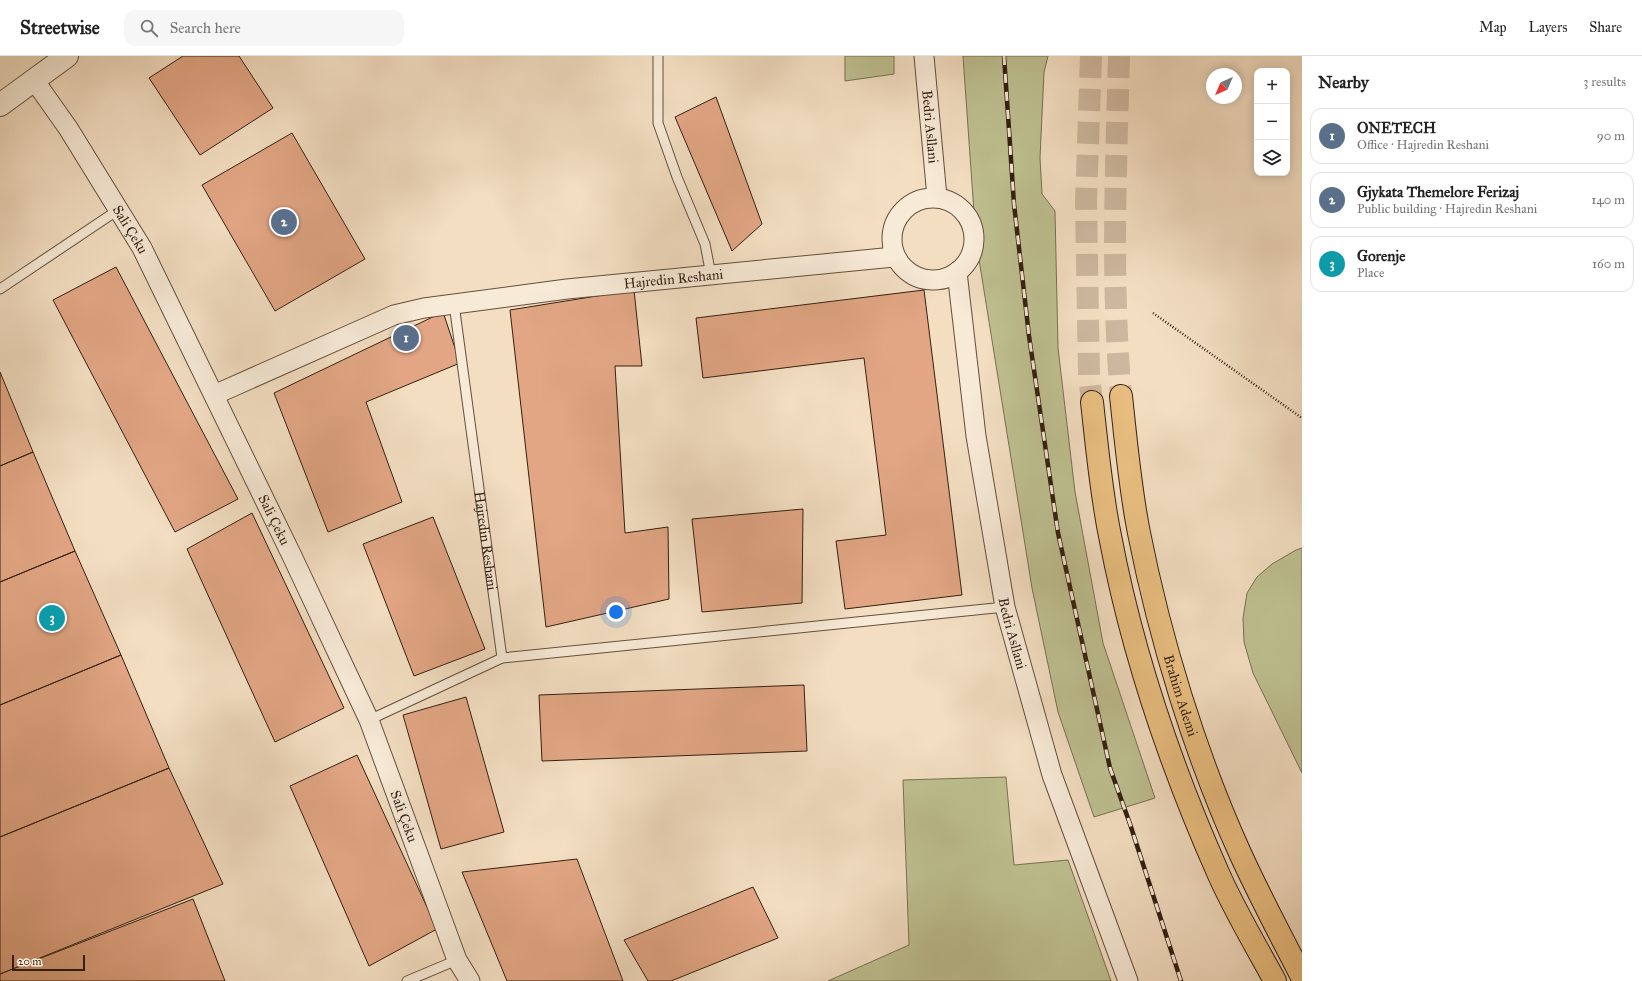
<!DOCTYPE html>
<html lang="en">
<head>
<meta charset="utf-8">
<style>
	body { margin:0; font-family:"IM FELL Great Primer",serif; background:#f6f6f6; color:#222 }
	.controls { position:absolute; right:12px; top:12px; display:grid; overflow:hidden; border-radius:8px; box-shadow:0 2px 10px #0003 }
	.controls button { width:36px; height:36px; display:grid; place-items:center; padding:0; border:0; border-bottom:1px solid #e0e0e0; background:#fff; color:#222; font:20px sans-serif }
	.compass { position:absolute; left:1206px; top:12px; width:36px; height:36px; border-radius:50%; background:#fff; box-shadow:0 2px 10px #0003; rotate:224deg }
	.scale { position:absolute; left:12px; bottom:10px; width:73px; box-sizing:border-box; padding-left:4px; border:2px solid #341f11; border-top:0; font-size:11px; line-height:14px; white-space:nowrap; color:#341f11; -webkit-text-stroke:3px #f7ead7; paint-order:stroke }
	.you { position:absolute; left:616px; top:556px; width:14px; height:14px; margin:-10px; border:3px solid #fff; border-radius:50%; background:#1a73e8; box-shadow:0 0 0 6px #1a73e833 }
	.badge { display:grid; place-items:center; width:26px; height:26px; border-radius:50%; background:#7c3aed; color:#fff; font-size:13px; font-weight:700 }
	.pin { position:absolute; translate:-50% -50%; border:2px solid #fff; box-shadow:0 1px 4px #0006 }
	.list { margin:0; padding:0; list-style:none }
	h2 { display:flex; justify-content:space-between; align-items:center; height:52px; margin:0; padding:0 16px; font-size:17px }
	h2 small { font-size:13px; font-weight:400; color:#767676 }
	.list li { display:grid; grid-template-columns:26px 1fr auto; gap:12px; align-items:center; box-sizing:border-box; height:56px; margin:0 8px 8px; padding:0 8px; border:1px solid #e0e0e0; border-radius:12px }
	.list b { display:block; font-size:15px; white-space:nowrap }
	.list p { margin:0; font-size:13px; white-space:nowrap; color:#767676 }
	.list em { font-size:13px; font-style:normal; color:#767676 }
	.icon { flex:none; width:22px; height:22px; fill:none; stroke:currentColor; stroke-width:2; stroke-linecap:round; stroke-linejoin:round }
	.map { position:relative; flex:none; width:1302px; height:925px; overflow:hidden }
	header { display:flex; align-items:center; gap:24px; box-sizing:border-box; height:56px; padding:0 20px; background:#fff; border-bottom:1px solid #e0e0e0 }
	header strong { font-size:19px }
	nav { display:flex; gap:22px; margin-inline-start:auto; font-size:14px }
	.search { width:280px; height:36px; background:#f6f6f6; display:flex; align-items:center; gap:10px; box-sizing:border-box; padding:0 14px; border-radius:12px; color:#767676; font-size:15px }
	main { display:flex }
	aside { flex:1; background:#fff }
	.map>svg:first-child { display:block }
	.green { fill:#bec091; stroke:#797051 }
	.building { fill:#e2a684; stroke:#341f11 }
	.lines { fill:none; stroke-linecap:round; stroke-linejoin:round }
	.primary-tunnel { stroke:#cdb89f; stroke-width:22; stroke-dasharray:22 11; stroke-linecap:butt }
	.service-casing { stroke:#644f3d; stroke-width:11 }
	.minor-casing { stroke:#644f3d; stroke-width:21 }
	.tertiary-casing { stroke:#644f3d; stroke-width:24 }
	.primary-casing { stroke:#341f11; stroke-width:24 }
	.path { stroke:#341f11; stroke-width:2.5; stroke-dasharray:1 2; stroke-linecap:butt }
	.service { stroke:#f7ead7; stroke-width:9 }
	.minor { stroke:#f7ead7; stroke-width:19 }
	.tertiary { stroke:#f7ead7; stroke-width:22 }
	.primary { stroke:#eabf81; stroke-width:22 }
	.rail-casing { stroke:#341f11; stroke-width:4.5 }
	.rail { stroke:#f7ead7; stroke-width:3; stroke-dasharray:9; stroke-linecap:butt }
	.labels { text-anchor:middle; stroke-width:4; stroke-linejoin:round; paint-order:stroke }
	.street-label { font-size:14px; fill:#341f11; stroke:#f7ead7 }
</style>
</head>
<body>
<header>
<strong>Streetwise</strong>
<div class="search"><svg class="icon" aria-label="search" viewBox="0 0 24 24"><circle cx="10" cy="10" r="6"/><path d="M15 15l6 6"/></svg>Search here</div>
<nav><a>Map</a><a>Layers</a><a>Share</a></nav>
</header>
<main>
<div class="map">
<svg width="1302" height="925" viewBox="0 0 1302 925">
	<rect width="100%" height="100%" fill="#f3dec2"/>
	<filter id="stains"><feTurbulence type="fractalNoise" baseFrequency=".005" numOctaves="4"/><feColorMatrix values="0 0 0 0 .2 0 0 0 0 .09 0 0 0 0 .02 0 0 0 .5 -.17"/></filter>
	<radialGradient id="worn" r=".72"><stop offset=".6" stop-color="#630" stop-opacity="0"/><stop offset="1" stop-color="#630" stop-opacity=".3"/></radialGradient>
	<!-- green -->
	<path class="green" d="M845,0h49v18l-49,7z
		M963,0h85l-4,16 -4,86 2,36 13,17 3,137 17,144 28,151 52,155 -61,19 -36,-105 -26,-124 -56,-347z
		M1302,492v225l-49,-100 -9,-31 -1,-24 4,-25 10,-16 15,-13 24,-14z
		M1006,721l8,88 54,-5 43,121h-283l81,-36 -6,-165z"/>
	<!-- building -->
	<path class="building" d="M183,0h56l34,52 -73,47 -51,-77z
		M716,41l46,127 -30,27 -57,-134z
		M292,77l73,126 -90,52 -73,-126z
		M116,211l122,232 -63,33 -122,-232z
		M634,234l8,76h-27l10,167 43,-6 1,72 -123,28 -36,-317z
		M924,234l38,305 -117,14 -9,-68 50,-6 -22,-177 -161,20 -7,-60z
		M443,256l17,51 -94,39 36,100 -74,30 -54,-139z
		M0,316l33,80 -33,14z
		M33,396l42,99 -75,31v-116z
		M803,453l-1,94 -100,9 -10,-93z
		M252,457l92,195 -69,34 -88,-193z
		M433,461l52,132 -71,27 -51,-132z
		M75,495l46,104 -121,50v-123z
		M121,599l48,113 -169,69v-132z
		M804,629l3,66 -265,10 -3,-66z
		M466,641l38,135 -63,17 -38,-134z
		M357,699l80,174 -68,37 -79,-180z
		M169,712l54,116 -223,90v-137z
		M577,803l46,122h-116l-45,-109z
		M753,831l25,51 -107,43h-23l-24,-41z
		M193,843l32,82h-225v-7z"/>
	<g class="lines">
		<!-- primary-tunnel -->
		<path class="primary-tunnel" d="M1091,0l-5,147 3,172 3,27
			M1119,0c-3,113 -8,227 2,340"/>
		<!-- service casing -->
		<g class="service-casing">
			<g id="service">
				<path d="M658,0v67l19,54 28,67 6,31"/>
				<path d="M0,233l118,-79"/>
				<path id="s1" d="M454,248l48,354"/>
				<path d="M369,664l133,-62 503,-51"/>
				<path d="M407,925l50,-21"/>
			</g>
		</g>
		<!-- minor casing -->
		<g class="minor-casing">
			<g id="minor">
				<path id="s2" d="M924,0l13,141"/>
				<path id="s3" d="M34,24l34,48 74,120 151,310 76,162 88,240 13,21"/>
				<circle cx="933" cy="183" r="41"/>
				<path id="s4" d="M957,216l19,164 29,171 47,168 76,206"/>
				<path id="s5" d="M214,339l180,-80 30,-7 143,-19 327,-32"/>
			</g>
		</g>
		<!-- tertiary casing -->
		<g class="tertiary-casing">
			<path id="tertiary" d="M0,49l67,-49"/>
		</g>
		<!-- primary casing -->
		<g class="primary-casing">
			<g id="primary">
				<path id="s6" d="M1121,340c5,46 9,92 18,137 21,106 56,221 101,320 19,42 41,83 62,124"/>
				<path d="M1092,346c5,45 9,90 18,134 22,116 61,231 109,339 16,36 37,71 56,106"/>
			</g>
		</g>
		<!-- path -->
		<path class="path" d="M1153,257l149,105"/>
		<!-- service -->
		<use href="#service" class="service"/>
		<!-- minor -->
		<use href="#minor" class="minor"/>
		<!-- tertiary -->
		<use href="#tertiary" class="tertiary"/>
		<!-- primary -->
		<use href="#primary" class="primary"/>
		<!-- rail casing -->
		<g class="rail-casing">
			<path id="rail" d="M1004,0l10,148 15,132 29,197 52,235 20,56 51,157"/>
		</g>
		<!-- rail -->
		<use href="#rail" class="rail"/>
	</g>
	<g class="labels">
		<!-- street labels -->
		<g class="street-label">
			<text dy="5" stroke="none"><textPath href="#s2" startOffset="71">Bedri Asllani</textPath></text>
			<text dy="5" stroke="none"><textPath href="#s3" startOffset="178">Sali Çeku</textPath></text>
			<text dy="5" stroke="none"><textPath href="#s5" startOffset="479">Hajredin Reshani</textPath></text>
			<text dy="5" stroke="none"><textPath href="#s3" startOffset="502">Sali Çeku</textPath></text>
			<text dy="5" stroke="none"><textPath href="#s1" startOffset="239">Hajredin Reshani</textPath></text>
			<text dy="5" stroke="none"><textPath href="#s4" startOffset="366">Bedri Asllani</textPath></text>
			<text dy="5" stroke="none"><textPath href="#s6" startOffset="306">Brahim Ademi</textPath></text>
			<text dy="5" stroke="none"><textPath href="#s3" startOffset="826">Sali Çeku</textPath></text>
		</g>
	</g>
	<rect width="100%" height="100%" filter="url(#stains)"/>
	<rect width="100%" height="100%" fill="url(#worn)"/>
</svg>
<div class="controls">
<button>+</button>
<button>−</button>
<button><svg class="icon" aria-label="layers" viewBox="0 0 24 24"><path d="M12 4l9 5-9 5-9-5zM3 14l9 5 9-5"/></svg></button>
</div>
<svg class="compass" viewBox="-18 -18 36 36"><path d="M0-13l5 13h-10z" fill="#e53935"/><path d="M0 13l5-13h-10z" fill="#767676"/></svg>
<div class="scale">20 m</div>
<div class="you"></div>
<div class="pin badge" style="left:406px;top:282px;background:#5c6f8a">1</div>
<div class="pin badge" style="left:284px;top:166px;background:#5c6f8a">2</div>
<div class="pin badge" style="left:52px;top:562px;background:#0f9aa8">3</div>
</div>
<aside>
<h2>Nearby<small>3 results</small></h2>
<ul class="list">
<li><span class="badge" style="background:#5c6f8a">1</span><div><b>ONETECH</b><p>Office · Hajredin Reshani</p></div><em>90 m</em></li>
<li><span class="badge" style="background:#5c6f8a">2</span><div><b>Gjykata Themelore Ferizaj</b><p>Public building · Hajredin Reshani</p></div><em>140 m</em></li>
<li><span class="badge" style="background:#0f9aa8">3</span><div><b>Gorenje</b><p>Place</p></div><em>160 m</em></li>
</ul>
</aside>
</main>
</body>
</html>
